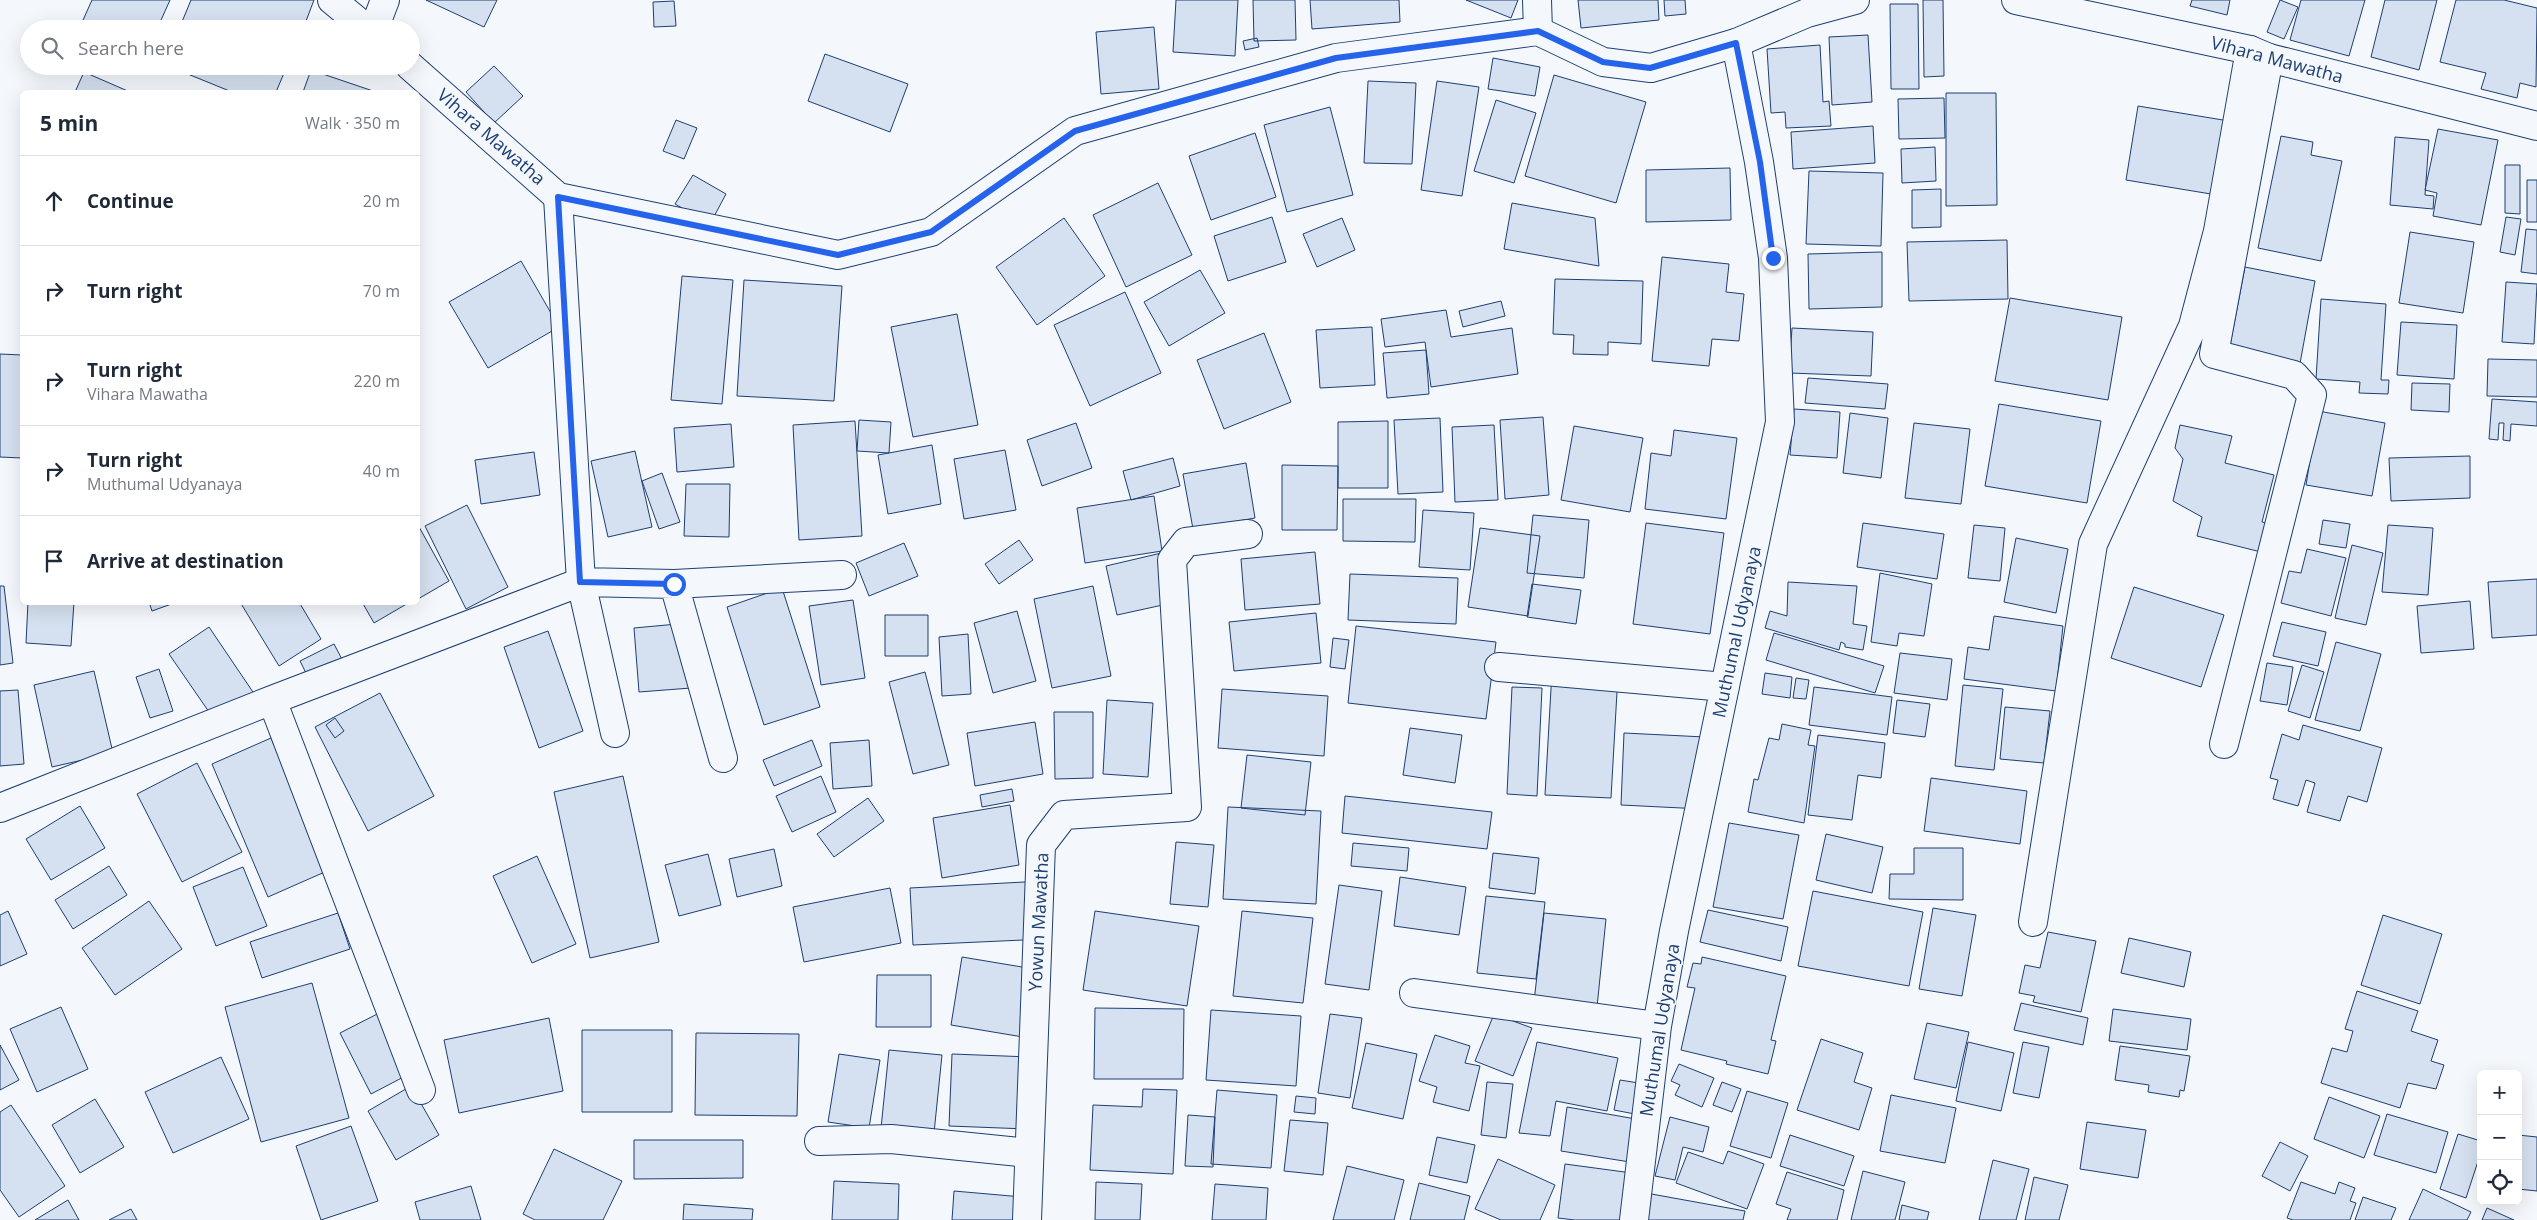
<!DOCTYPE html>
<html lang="en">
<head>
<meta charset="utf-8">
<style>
	body { margin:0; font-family:"Open Sans",sans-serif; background:#f2f2f3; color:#1f2937 }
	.controls { position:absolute; right:15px; bottom:15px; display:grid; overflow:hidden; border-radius:8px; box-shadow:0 5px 20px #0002 }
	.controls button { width:45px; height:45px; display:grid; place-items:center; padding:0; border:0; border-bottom:1px solid #e0e1e3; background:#fff; color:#1f2937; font:25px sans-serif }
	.stop { position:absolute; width:15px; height:15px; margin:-11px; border:4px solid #2563eb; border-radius:50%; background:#fff }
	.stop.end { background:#2563eb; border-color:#fff; box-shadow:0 1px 5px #0008 }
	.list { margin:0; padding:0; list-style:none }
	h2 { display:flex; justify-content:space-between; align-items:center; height:65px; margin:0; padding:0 20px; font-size:21px }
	h2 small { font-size:16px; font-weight:400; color:#747a83 }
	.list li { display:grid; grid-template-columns:32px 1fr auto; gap:15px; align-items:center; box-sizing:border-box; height:90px; padding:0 20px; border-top:1px solid #e0e1e3 }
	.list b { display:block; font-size:19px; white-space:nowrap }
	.list p { margin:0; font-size:16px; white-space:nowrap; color:#747a83 }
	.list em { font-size:16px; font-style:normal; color:#747a83 }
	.icon { flex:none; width:28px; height:28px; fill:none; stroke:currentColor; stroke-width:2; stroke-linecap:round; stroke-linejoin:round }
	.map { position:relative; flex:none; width:2537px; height:1220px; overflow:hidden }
	.search { position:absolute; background:#fff; box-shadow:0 5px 20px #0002; left:20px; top:20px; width:400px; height:55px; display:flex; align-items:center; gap:12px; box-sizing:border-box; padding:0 18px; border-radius:28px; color:#747a83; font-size:19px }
	.panel { position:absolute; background:#fff; box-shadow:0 5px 20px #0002; left:20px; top:90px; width:400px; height:515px; border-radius:8px }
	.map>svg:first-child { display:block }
	.building { fill:#d5e0f0; stroke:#1d3f73 }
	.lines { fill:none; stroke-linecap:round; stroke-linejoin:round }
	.street-casing { stroke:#1d3f73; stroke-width:30 }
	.secondary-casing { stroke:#1d3f73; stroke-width:30 }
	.street { stroke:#f4f7fb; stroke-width:28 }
	.secondary { stroke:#f4f7fb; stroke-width:28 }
	.route { stroke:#2563eb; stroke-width:6 }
	.labels { text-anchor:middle; stroke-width:4; stroke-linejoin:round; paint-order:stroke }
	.street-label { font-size:18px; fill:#1d3f73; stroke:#f4f7fb }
</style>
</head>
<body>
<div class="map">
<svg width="2537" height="1220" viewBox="0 0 2537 1220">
	<rect width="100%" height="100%" fill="#f4f7fb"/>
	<!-- building -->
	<path class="building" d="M92,0h78l-13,29h-78z
		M191,0h123l-11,29h-124z
		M426,0h71l-13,27z
		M1176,0h62l-3,56 -62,-4z
		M1253,0h42l1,40 -42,1z
		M1310,0h89l1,22 -88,7z
		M1466,0h52l-7,18z
		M1578,0h80l1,20 -78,8z
		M1664,0h21l1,14 -21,2z
		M1923,0h20l1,76 -20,1z
		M2192,0h38l-3,15 -37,-9z
		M2280,0l18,7 -14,32 -17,-7z
		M2301,0h64l-16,56 -59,-16z
		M2385,0h52l-18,70 -48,-13z
		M2456,0h48l33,8 -1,79 -16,-4 -3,15 -36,-9 5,-16 -46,-11z
		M674,1l2,25 -22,1 -1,-25z
		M1890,4h28l1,85h-28z
		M1154,27l5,62 -58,5 -5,-62z
		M1868,35l4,67 -40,3 -3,-68z
		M1257,38l2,9 -14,3 -2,-9z
		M1820,45l3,57 6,-1 2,25 -45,2 -1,-16 -14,1 -4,-64z
		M825,54l83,30 -18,48 -82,-31z
		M1493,58l47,9 -5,29 -47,-7z
		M168,66h119l-11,26h-44z
		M494,66l29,30 -29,27 -28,-31z
		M311,70l65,22h-73z
		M84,72l46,20h-55z
		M1554,75l92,27 -30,101 -91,-27z
		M1368,81l48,2 -4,81 -48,-1z
		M1437,81l42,6 -17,109 -41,-6z
		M1946,93h50l1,112 -51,1z
		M1944,98l1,40 -46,1 -1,-40z
		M1496,100l40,13 -22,70 -40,-12z
		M2138,106l91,15 -12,74 -91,-15z
		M1330,107l23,88 -66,17 -23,-87z
		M676,120l21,8 -13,31 -21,-8z
		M1873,126l2,37 -82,6 -2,-37z
		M2438,129l60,11 -17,85 -48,-9 4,-23 -12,-3z
		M1255,133l21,64 -65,23 -22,-64z
		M2281,136l32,6 -2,13 31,6 -21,100 -63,-13z
		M2395,137l34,3 -4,55 9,1 -1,13 -43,-4z
		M1935,147l1,34 -34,2 -1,-34z
		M2505,165h15v49l-15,-1z
		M1730,168l1,52 -85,2v-52z
		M1809,171l74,2 -2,73 -75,-2z
		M693,175l33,19 -16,30 -35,-20z
		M2527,180h10v42h-10z
		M1158,183l34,72 -66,32 -33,-72z
		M1941,189v38l-29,1v-38z
		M1512,203l83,15 4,48 -95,-17z
		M1272,217l14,45 -58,19 -14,-45z
		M2506,217l15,2 -6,36 -15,-3z
		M1064,218l41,58 -68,49 -41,-58z
		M1342,218l13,32 -38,17 -14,-33z
		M2526,229l11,1v44l-16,-2z
		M2410,232l64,10 -11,71 -64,-10z
		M2007,240l1,59 -99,2 -2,-59z
		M1882,252v55l-73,2 -1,-55z
		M1662,257l67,7 -3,28 18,2 -5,47 -27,-2 -3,27 -57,-5z
		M521,261l38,66 -71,41 -39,-66z
		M2245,267l70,14 -16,88 -71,-13z
		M1200,270l25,43 -56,33 -25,-44z
		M682,276l51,4 -11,124 -51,-4z
		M1555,279l88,2 -2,63 -33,-2v13l-35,-1 1,-19 -21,-1z
		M744,280l98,6 -8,115 -97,-5z
		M2506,282l31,2 -3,60 -32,-2z
		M1125,292l36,81 -71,33 -36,-81z
		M2010,298l112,19 -14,83 -113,-19z
		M2321,299l65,5 -5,76h8l-1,14 -29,-1 1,-11 -44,-3z
		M1501,301l4,15 -42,11 -4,-16z
		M1446,310l5,27 61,-9 6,46 -87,13 -6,-45 -40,5 -4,-28z
		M957,314l21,111 -65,12 -22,-110z
		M2401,322l56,3 -3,54 -57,-4z
		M1372,327l3,58 -55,3 -4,-58z
		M1792,328l81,4 -2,44 -82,-3z
		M1264,333l27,69 -67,27 -27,-69z
		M1426,350l3,44 -42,4 -4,-45z
		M0,354l22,1v103l-22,-1z
		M2488,359l49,1v37l-50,-1z
		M1808,378l80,6 -3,25 -80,-6z
		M2412,383l38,1 -1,28 -38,-2z
		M2492,399l45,3v24l-26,-2 -1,17 -7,-1 1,-17h-5l-1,17 -9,-1z
		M1999,404l102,17 -14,82 -102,-17z
		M1794,409l46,3 -3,46 -47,-3z
		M2318,411l67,12 -13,73 -66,-11z
		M1850,413l38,5 -7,60 -38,-5z
		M1543,417l6,78 -44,4 -5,-79z
		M1440,418l3,74 -45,2 -4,-74z
		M859,420l32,2 -2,31 -32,-2z
		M855,421l7,115 -63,4 -6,-115z
		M1388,421v67h-50v-66z
		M1076,423l16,45 -50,18 -15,-46z
		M1914,423l56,6 -9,75 -56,-6z
		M731,424l3,43 -57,5 -3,-44z
		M1494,425l4,75 -43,2 -3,-75z
		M2180,425l52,11 -7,27 49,12 -12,47 10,3 -7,28 -68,-17 5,-19 -29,-16 10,-42 -8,-11z
		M1574,426l69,12 -13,74 -69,-12z
		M1674,430l63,8 -11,81 -81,-10 6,-56 20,3z
		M932,445l9,59 -53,10 -10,-59z
		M1005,450l11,60 -52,9 -10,-60z
		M635,451l17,76 -44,10 -17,-76z
		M534,452l6,43 -59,9 -6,-44z
		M2470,456v42l-79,3 -2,-43z
		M1173,458l7,28 -49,14 -8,-29z
		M1246,463l9,55 -62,11 -10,-55z
		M1282,465l56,1 -1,64h-55z
		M662,473l18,49 -21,7 -17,-48z
		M686,484h44l-1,53 -45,-1z
		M1154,496l8,55 -77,12 -8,-55z
		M1343,499h73l-1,43 -72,-1z
		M467,505l41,82 -42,22 -41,-83z
		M1423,510l51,3 -4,57 -51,-3z
		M1533,515l56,5 -5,58 -57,-5z
		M2323,520l27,4 -4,24 -27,-4z
		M1646,523l78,10 -14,101 -77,-10z
		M1863,523l81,11 -7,45 -80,-12z
		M418,525l31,56 -31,18z
		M1974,525l31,3 -5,53 -32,-3z
		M2388,525l45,3 -5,67 -46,-3z
		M1480,528l60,8 -12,80 -60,-9z
		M2016,538l52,11 -12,64 -52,-11z
		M1019,540l14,20 -34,24 -14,-20z
		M904,543l14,33 -49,20 -13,-33z
		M2352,545l31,8 -17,72 -31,-7z
		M2307,549l39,9 -15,58 -50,-13 8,-32 12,2z
		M1170,551l11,50 -64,14 -11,-49z
		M1315,552l5,52 -75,6 -4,-51z
		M1880,573l52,11 -8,52 -25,-3 -2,13 -26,-4z
		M1350,574l108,4 -2,46 -108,-4z
		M2537,579v56l-45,3 -4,-56z
		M1788,582l69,4 -4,38 14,2 -4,24 -18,-3v-3l-4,-2 -2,8 -74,-22 5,-17 17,5z
		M1532,584l49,6 -5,34 -49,-7z
		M0,586h4l9,77 -13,2z
		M1093,586l18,90 -59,12 -18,-89z
		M2134,587l90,28 -23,72 -90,-29z
		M782,588l38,119 -56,18 -37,-118z
		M853,600l12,78 -44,7 -12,-79z
		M2470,601l4,48 -53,4 -4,-47z
		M28,602h46l-3,44 -45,-3z
		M149,602h28l-25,9z
		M240,602h59l22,37 -42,27z
		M362,602h48l-36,21z
		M1017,611l19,70 -43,12 -19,-70z
		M1316,613l5,50 -87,8 -5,-49z
		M885,615h43v41h-43z
		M1994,616l69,10 -7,65 -92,-12 4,-32 21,3z
		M699,622l5,65 -65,5 -5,-64z
		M2282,622l44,10 -8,34 -45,-10z
		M1356,626l140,16 -10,77 -138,-16z
		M209,627l48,71 -39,27 -49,-71z
		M548,631l35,100 -44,17 -35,-101z
		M1774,633l110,33 -9,27 -109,-33z
		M968,634l3,60 -29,2 -3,-59z
		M1333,638l16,2 -4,29 -15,-2z
		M2336,642l45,12 -21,77 -45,-11z
		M334,644l11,21 -35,16 -10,-20z
		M1900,653l52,6 -5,41 -53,-7z
		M2267,663l26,4 -6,38 -27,-4z
		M2302,665l22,7 -14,46 -22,-7z
		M159,669l14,42 -23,7 -14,-41z
		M94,671l19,82 -61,14 -18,-82z
		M1552,671l66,3 -7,124 -66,-3z
		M925,672l24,93 -36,9 -24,-92z
		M1765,673l27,4 -2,21 -28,-4z
		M1796,678l13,2 -3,19 -13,-1z
		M1963,685l40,4 -9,81 -39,-4z
		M1512,687l30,1 -5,108 -30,-2z
		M1814,687l78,10 -5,38 -78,-10z
		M1222,689l106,7 -4,60 -106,-8z
		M18,690l6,74 -24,2v-75z
		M380,693l54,103 -66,35 -53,-104z
		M1107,700l46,3 -5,74 -45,-3z
		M1897,700l33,4 -5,33 -32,-4z
		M2005,707l45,4 -6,52 -44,-4z
		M1054,712h39v66l-38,1z
		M335,718l9,13 -9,7 -9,-13z
		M1035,722l8,52 -68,12 -8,-53z
		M1782,724l29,6 -3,15 7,1 -11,77 -56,-11 6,-33 4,1 11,-42 10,2z
		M2303,725l79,23 -15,54 -19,-6 -8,25 -33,-9 8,-29 -9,-3 -8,26 -25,-7 5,-19 -8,-2 12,-44 17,6z
		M1410,728l52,7 -7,48 -52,-8z
		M1624,733l81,4 -3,72 -81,-4z
		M1818,735l67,8 -4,35 -23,-3 -6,45 -44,-5z
		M271,738l56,133 -59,26 -56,-133z
		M812,740l10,26 -48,20 -11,-26z
		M869,740l3,46 -39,3 -3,-46z
		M1247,755l64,7 -6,53 -64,-7z
		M197,763l45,89 -60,30 -45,-88z
		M623,776l36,166 -69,16 -36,-166z
		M821,776l15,36 -44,20 -16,-36z
		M1931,778l96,13 -7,53 -96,-13z
		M1012,789l2,12 -32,6 -2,-12z
		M1345,796l147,16 -5,37 -145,-16z
		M868,798l16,23 -50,36 -17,-23z
		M1010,805l9,60 -77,13 -9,-60z
		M80,806l25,42 -54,32 -25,-41z
		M1228,807l93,4 -5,93 -93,-5z
		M1729,823l70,12 -16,84 -70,-12z
		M1826,834l57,13 -11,46 -56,-13z
		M1176,842l38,3 -6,62 -38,-3z
		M1353,843l56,5 -2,23 -56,-5z
		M1914,848h49v52l-74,-1 1,-25h24z
		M774,849l8,37 -45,11 -8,-38z
		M1493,853l46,5 -4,36 -46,-6z
		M708,854l13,51 -42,11 -14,-51z
		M537,856l39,88 -44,19 -39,-87z
		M109,866l18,29 -54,34 -18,-29z
		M243,867l24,59 -51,20 -23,-59z
		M1400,877l66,10 -7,48 -65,-9z
		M1044,881l2,58 -133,6 -3,-57z
		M1339,885l43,6 -13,99 -44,-6z
		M890,888l11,55 -97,19 -11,-55z
		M1813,891l110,21 -14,74 -111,-20z
		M1486,896l59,6 -9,77 -59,-6z
		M149,901l33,48 -67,46 -33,-47z
		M1933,908l43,7 -14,81 -43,-7z
		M1708,910l80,17 -7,34 -81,-19z
		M8,911l19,43 -27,12v-51z
		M1095,911l104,15 -12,80 -104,-16z
		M1242,911l71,7 -10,85 -70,-7z
		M338,913l12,36 -88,29 -12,-36z
		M1544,913l62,6 -9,88 -63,-5z
		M2383,915l59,19 -22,70 -59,-19z
		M2048,932l48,9 -15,71 -48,-10 2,-6 -16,-3 6,-28 15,3z
		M2129,938l62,14 -7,35 -63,-14z
		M962,957l72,12 -11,68 -72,-12z
		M1702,957l84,19 -15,64 5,1 -8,33 -42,-10 1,-3 -46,-11 14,-62 -8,-1 6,-24 8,1z
		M877,975h54v52h-55z
		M312,983l37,135 -88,24 -36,-135z
		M2357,991l61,20 -7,20 27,9 -7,21 13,4 -8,24 -28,-6 -8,25 -79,-25 11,-35 15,4 6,-21 -8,-2z
		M2021,1003l67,15 -5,27 -69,-15z
		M61,1007l27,62 -51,23 -27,-63z
		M1095,1008l89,1 -1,70h-89z
		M2113,1009l78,10 -4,31 -78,-9z
		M385,1010l30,61 -44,23 -31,-61z
		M1211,1010l90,6 -5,70 -90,-6z
		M1330,1014l32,4 -12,80 -32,-5z
		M1494,1014l38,14 -19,48 -38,-15z
		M549,1018l14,73 -104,22 -15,-73z
		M1927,1023l42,9 -13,56 -42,-9z
		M582,1030h90v82h-90z
		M696,1033l103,1 -2,82 -102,-1z
		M1435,1035l35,11 -5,17 15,3 -11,45 -36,-9 4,-15 -18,-6z
		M1821,1039l42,14 -9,29 18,6 -13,42 -62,-20z
		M1537,1042l81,16 -11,53 -51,-10 -6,35 -31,-3z
		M1968,1042l46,11 -13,58 -45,-10z
		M2023,1042l26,5 -10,51 -26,-5z
		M1366,1043l51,11 -14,65 -51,-11z
		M0,1045l19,35 -19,10z
		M2120,1046l70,10 -6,35 -4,-1 -1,7 -31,-5 1,-7 -34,-5z
		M889,1050l53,5 -8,78 -53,-5z
		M839,1054l41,6 -11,68 -41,-6z
		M952,1054l78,3 -3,72 -78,-3z
		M221,1057l28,62 -76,34 -28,-61z
		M1679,1064l35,14 -12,29 -27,-12 5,-10 -9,-4z
		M1620,1080l25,4 -5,31 -26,-5z
		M1487,1082l26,2 -7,54 -25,-3z
		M1722,1082l19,7 -9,23 -19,-7z
		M411,1086l28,49 -43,25 -28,-49z
		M1143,1089l34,1 -4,84 -83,-4 3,-65 49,2z
		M1217,1090l60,5 -6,73 -60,-4z
		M1747,1091l41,12 -17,55 -41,-12z
		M1891,1095l65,13 -11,55 -65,-12z
		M1296,1096l20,2 -1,16 -21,-2z
		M2329,1097l51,19 -16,42 -50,-19z
		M95,1099l29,48 -44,26 -28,-48z
		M11,1105l54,81 -46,31 -19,-27v-78z
		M1567,1107l69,12 -6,43 -69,-11z
		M2387,1114l61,18 -12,41 -62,-18z
		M1188,1115l27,2 -2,50 -28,-1z
		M1670,1117l39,10 -6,25 -20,-5 -8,33 -20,-4z
		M1290,1120l38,3 -5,52 -39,-4z
		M2087,1122l59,8 -8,48 -58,-9z
		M351,1126l27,75 -57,19 -25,-74z
		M2458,1134l23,7v11l-15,46 -26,-9z
		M1790,1135l64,21 -10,30 -64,-20z
		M2518,1135l19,2v54l-19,-2z
		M1437,1137l38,8 -8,38 -38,-8z
		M634,1140h109v38l-109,1z
		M2280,1142l28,14 -18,35 -28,-15z
		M554,1149l68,32 -19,39h-68l-12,-6z
		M1728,1151l36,13 -17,45 -71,-26 12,-31 35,12z
		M1498,1159l57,26 -15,35h-39l-26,-11z
		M1993,1160l36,9 -13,51h-37z
		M1565,1164l67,9 -7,47h-50l-17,-2z
		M1347,1166l57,14 -10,40h-61z
		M1863,1171l42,11 -10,38h-44z
		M1787,1172l57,18 -7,30h-50l4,-11 -15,-5z
		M2034,1177l34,8 -9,35h-34z
		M834,1181l65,3 -1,36h-66z
		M1096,1182l46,2 -2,36h-45z
		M2301,1182l34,12 4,-12 16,6 -5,13 6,2 -6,17h-57l-6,-2z
		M1419,1183l51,13 -6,24h-54z
		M1215,1184l53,4 -2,32h-54z
		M471,1186l10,34h-61l-5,-18z
		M2423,1189l48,23 -4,8h-58z
		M954,1191l80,7 -2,22h-80z
		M1646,1193l99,18 -2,9h-102z
		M2363,1197l33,11 -5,12h-36z
		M68,1200l11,20h-44z
		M684,1204l69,5 -1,11h-69z
		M1902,1205l27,7 -2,8h-28z
		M2487,1208l27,12h-32z
		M131,1209l6,11h-28z"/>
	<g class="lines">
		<!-- street casing -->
		<g class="street-casing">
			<path id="street" d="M374,29l11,-29
				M674,584l49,174
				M1499,667l226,20
				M272,700l149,390
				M615,733l-34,-151 93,2 168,-9
				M2224,744l88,-349 -18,-20 -80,-21 55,-296
				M0,808l272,-108 309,-118 -23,-385
				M2033,922l60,-378 100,-218 25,-95 32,-181
				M1414,993l243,33
				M819,1141l72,-2 138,14
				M1027,1220l14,-375 23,-30 123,-8 -15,-247 14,-18 62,-8
				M1634,1220l23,-194 17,-95 106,-509 -7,-164 -14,-96 -23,-119"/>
		</g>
		<!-- secondary casing -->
		<g class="secondary-casing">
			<path id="secondary" d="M332,0l35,29
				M1537,0l1,31
				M2016,0l234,50 19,8 268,68
				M410,66l148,131 280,58 93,-23 144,-101 261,-73 202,-27 65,31 48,6 85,-25 71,-30 48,-13"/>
		</g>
		<!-- street -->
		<use href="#street" class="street"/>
		<!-- secondary -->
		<use href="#secondary" class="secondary"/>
	</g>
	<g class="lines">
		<!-- route -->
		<path class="route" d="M674,584l-94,-2 -22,-385 280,58 93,-23 144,-101 261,-73 202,-27 65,31 47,6 86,-25 24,119 13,96"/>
	</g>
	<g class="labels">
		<!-- street labels -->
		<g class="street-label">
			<text transform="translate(2277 60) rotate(15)" y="6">Vihara Mawatha</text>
			<text transform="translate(491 137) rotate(41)" y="6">Vihara Mawatha</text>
			<text transform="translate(1737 632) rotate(-78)" y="6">Muthumal Udyanaya</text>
			<text transform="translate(1039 922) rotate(-87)" y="6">Yowun Mawatha</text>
			<text transform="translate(1660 1030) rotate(-81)" y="6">Muthumal Udyanaya</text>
		</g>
	</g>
</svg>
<div class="controls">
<button>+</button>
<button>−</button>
<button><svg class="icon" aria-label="locate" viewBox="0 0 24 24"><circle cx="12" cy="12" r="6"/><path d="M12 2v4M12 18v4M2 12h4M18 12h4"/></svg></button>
</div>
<div class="stop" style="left:674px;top:584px"></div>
<div class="stop end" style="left:1773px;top:258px"></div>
<div class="search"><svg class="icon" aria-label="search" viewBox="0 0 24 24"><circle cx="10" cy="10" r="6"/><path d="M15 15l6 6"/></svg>Search here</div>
<section class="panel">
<h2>5 min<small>Walk · 350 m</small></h2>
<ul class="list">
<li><svg class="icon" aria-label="ahead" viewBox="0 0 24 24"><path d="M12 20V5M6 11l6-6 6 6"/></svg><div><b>Continue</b></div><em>20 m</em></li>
<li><svg class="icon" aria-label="right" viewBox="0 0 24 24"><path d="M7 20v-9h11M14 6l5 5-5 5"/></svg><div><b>Turn right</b></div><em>70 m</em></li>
<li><svg class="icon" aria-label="right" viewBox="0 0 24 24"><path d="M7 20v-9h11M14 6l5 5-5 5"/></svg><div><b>Turn right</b><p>Vihara Mawatha</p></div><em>220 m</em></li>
<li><svg class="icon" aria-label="right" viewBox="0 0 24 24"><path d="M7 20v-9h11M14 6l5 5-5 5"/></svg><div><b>Turn right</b><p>Muthumal Udyanaya</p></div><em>40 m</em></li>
<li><svg class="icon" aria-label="arrive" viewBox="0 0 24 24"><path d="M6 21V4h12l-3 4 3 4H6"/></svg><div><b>Arrive at destination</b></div></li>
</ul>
</section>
</div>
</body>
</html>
